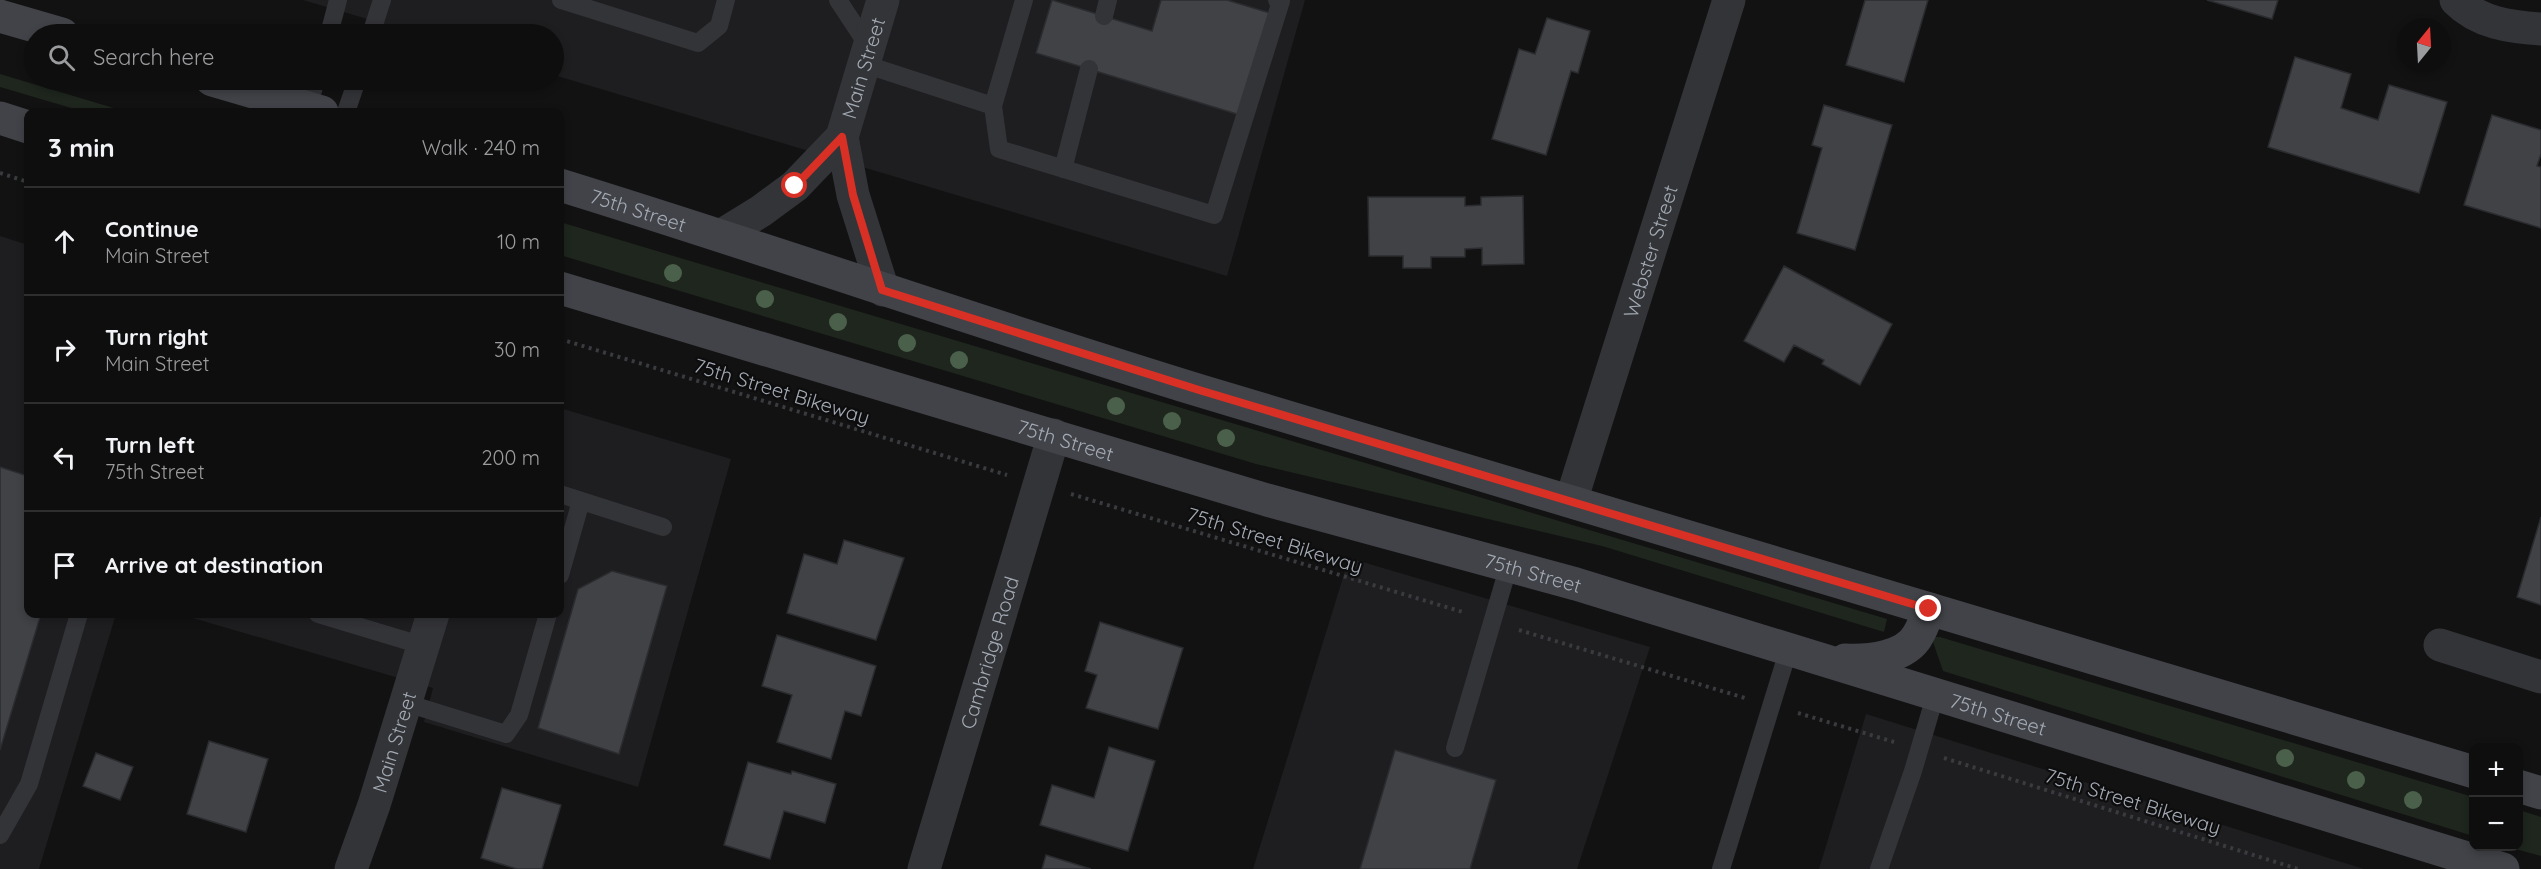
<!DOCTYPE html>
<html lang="en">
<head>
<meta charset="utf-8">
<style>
  body { margin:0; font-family:Quicksand,sans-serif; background:#171717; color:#f1f3f6 }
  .controls { position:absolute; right:18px; bottom:18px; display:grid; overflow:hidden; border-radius:12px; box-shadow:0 3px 9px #0003 }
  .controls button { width:54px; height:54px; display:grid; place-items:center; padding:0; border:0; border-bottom:2px solid #2e2e2e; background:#0e0e0e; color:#f1f3f6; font:30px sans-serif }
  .compass { position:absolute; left:2397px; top:18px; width:54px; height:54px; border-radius:50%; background:#0e0e0e; box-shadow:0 3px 9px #0003; rotate:18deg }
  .stop { position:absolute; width:18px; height:18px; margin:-14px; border:4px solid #d93025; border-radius:50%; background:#fff }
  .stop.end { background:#d93025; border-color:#fff; box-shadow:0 2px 6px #0008 }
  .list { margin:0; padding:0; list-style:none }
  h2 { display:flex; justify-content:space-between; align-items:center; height:78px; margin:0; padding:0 24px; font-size:26px }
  h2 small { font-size:20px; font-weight:400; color:#9b9c9e }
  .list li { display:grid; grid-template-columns:39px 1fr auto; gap:18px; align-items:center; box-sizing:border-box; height:108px; padding:0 24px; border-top:2px solid #2e2e2e }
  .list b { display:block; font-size:22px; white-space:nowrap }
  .list p { margin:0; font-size:20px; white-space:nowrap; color:#9b9c9e }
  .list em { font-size:20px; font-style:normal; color:#9b9c9e }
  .icon { flex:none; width:33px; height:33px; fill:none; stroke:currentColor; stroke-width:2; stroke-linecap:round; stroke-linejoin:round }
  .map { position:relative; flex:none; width:2541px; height:869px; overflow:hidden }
  .search { position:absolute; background:#0e0e0e; box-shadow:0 3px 9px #0003; left:24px; top:24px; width:540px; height:66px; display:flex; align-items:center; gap:15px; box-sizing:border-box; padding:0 21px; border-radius:33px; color:#9b9c9e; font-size:22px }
  .panel { position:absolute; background:#0e0e0e; box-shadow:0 3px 9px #0003; left:24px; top:108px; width:540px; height:510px; border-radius:12px }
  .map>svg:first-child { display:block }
</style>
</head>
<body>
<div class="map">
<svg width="2541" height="869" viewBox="0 0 2541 869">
  <rect width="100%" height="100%" fill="#121213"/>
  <path fill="#1e1e20" d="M303,0H1305L1227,276L554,75V34H418Z
    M0,236L28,245V614H116L39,869H0Z
    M560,408L731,459L638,787L424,722L433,688L179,614H560Z
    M1349,558L1650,647L1577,869H1253Z
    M1866,714L2364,869H1819Z"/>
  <path fill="#1e261e" d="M0,74L127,112H85L0,87Z
    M560,222L1887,619L1884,632L1602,546L1256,464L560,255Z
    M1935,637H1940L2473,797V836L1943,671L1933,642Z
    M2519,810L2541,817V856L2508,847L2518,846Z"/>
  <path fill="#404246" stroke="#2b2c2f" stroke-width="1.5" d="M1052,0L1152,31L1161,0H1227L1270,13L1240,115L1036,53Z
    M1865,0H1928L1904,82L1846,65Z
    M2207,0H2278L2272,19Z
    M1547,18L1590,31L1578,73L1571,71L1546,155L1492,139L1519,49L1535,54Z
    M2295,57L2351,74L2341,108L2378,120L2389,85L2447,102L2419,193L2268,147Z
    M1824,105L1892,125L1855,250L1797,233L1822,148L1812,145Z
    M2492,115L2541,130V154L2537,166L2541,167V228L2464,205Z
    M1523,196L1524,264L1482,265V248L1465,249V257H1431V268H1403V256H1369L1368,197H1465V206L1481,205V197Z
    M1784,266L1892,324L1860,385L1822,364L1824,360L1794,345L1784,362L1744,341Z
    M0,467L28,476V614H41L0,750Z
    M2541,517V605L2517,597Z
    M844,540L904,558L876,640L787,613L804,554L837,564Z
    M612,571L667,586L619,754L538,728L578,589Z
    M1100,622L1183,648L1158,729L1086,708L1097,675L1085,671Z
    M777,635L876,666L861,716L845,711L831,759L777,742L792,695L762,686Z
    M209,741L268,759L246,832L187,814Z
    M1109,747L1155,761L1128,851L1040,825L1052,785L1094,798Z
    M1395,750L1496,780L1470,869H1360Z
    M96,753L133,767L120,800L83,786Z
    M748,762L791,774L792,771L836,784L825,823L784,811L770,859L724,845Z
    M502,788L561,805L542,869H517L481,858Z
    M1046,855L1091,869H1042Z"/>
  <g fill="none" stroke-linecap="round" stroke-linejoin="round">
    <path stroke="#393b3f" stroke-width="4" stroke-dasharray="3 4.5" stroke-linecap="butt" d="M0,173L28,182
      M560,339L1007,475
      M1071,494L1466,613
      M1519,630L1745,698
      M1798,713L1894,742
      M1944,758L2298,869"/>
    <path stroke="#333438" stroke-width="18" d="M561,0L698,43L719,26L726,0
      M838,0L869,47
      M1104,16L1108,0
      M329,34L338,0
      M371,34L382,0
      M864,64L993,106L999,149L1214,215L1281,1L1277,0
      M993,106L1024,0
      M308,108L316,80
      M346,112L357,80
      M1063,169L1089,69
      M560,494L663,527
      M560,575L581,501
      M318,614L424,646
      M406,703L506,734L519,715L548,614
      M1455,748L1509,565
      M0,835L29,784L79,614
      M1721,869L1789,648
      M1879,869L1913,771L1936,693"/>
    <g stroke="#333438" stroke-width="33">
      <path d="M2456,0C2479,23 2510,27 2541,29"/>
      <path d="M842,137L853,195L883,290"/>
      <path id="s1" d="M722,235L761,211L795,186L842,137L883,0"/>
      <path id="s2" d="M1571,501L1729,0"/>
      <path d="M2440,645L2541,677"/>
      <path id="s3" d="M351,869L374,805L433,614"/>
      <path id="s4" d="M924,869L1054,435"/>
    </g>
    <g stroke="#414348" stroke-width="33">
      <path d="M0,16L62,34"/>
      <path d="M212,80L322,112"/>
      <path d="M0,118L28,127"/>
      <path id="s5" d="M560,185C774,251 986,325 1201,391C1625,520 2050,645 2474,772"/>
      <path id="s6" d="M560,288L1267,500L1576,584L2503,869"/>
      <path d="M1845,660C1868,661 1906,658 1918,635C1923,627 1926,617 1929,609"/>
      <path d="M2518,786L2541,793"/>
    </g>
  </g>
  <g fill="#4b604b">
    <circle cx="673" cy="273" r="9"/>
    <circle cx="765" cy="299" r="9"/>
    <circle cx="838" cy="322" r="9"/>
    <circle cx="907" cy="343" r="9"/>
    <circle cx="959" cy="360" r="9"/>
    <circle cx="1116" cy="406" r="9"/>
    <circle cx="1172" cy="421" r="9"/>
    <circle cx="1226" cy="438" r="9"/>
    <circle cx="2285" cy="758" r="9"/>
    <circle cx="2356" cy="780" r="9"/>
    <circle cx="2413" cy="800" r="9"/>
  </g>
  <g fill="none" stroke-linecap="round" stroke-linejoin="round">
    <path stroke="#d93025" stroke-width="8" d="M795,186L842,137L853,195L882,290L1199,390L1929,609"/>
  </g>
  <g text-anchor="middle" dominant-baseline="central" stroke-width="4.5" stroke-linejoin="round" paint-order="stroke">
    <g font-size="20" fill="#a3aab4" stroke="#0d0d0e">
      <text stroke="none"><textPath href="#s1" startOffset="228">Main Street</textPath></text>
      <text stroke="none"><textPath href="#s5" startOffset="82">75th Street</textPath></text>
      <text stroke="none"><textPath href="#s2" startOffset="262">Webster Street</textPath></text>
      <text transform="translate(782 391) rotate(17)">75th Street Bikeway</text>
      <text stroke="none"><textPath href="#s6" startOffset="528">75th Street</textPath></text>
      <text transform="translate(1275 540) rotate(17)">75th Street Bikeway</text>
      <text stroke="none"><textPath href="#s6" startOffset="1014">75th Street</textPath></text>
      <text stroke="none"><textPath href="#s4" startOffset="226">Cambridge Road</textPath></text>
      <text stroke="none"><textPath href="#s6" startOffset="1500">75th Street</textPath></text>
      <text stroke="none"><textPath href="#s3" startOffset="134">Main Street</textPath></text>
      <text transform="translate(2133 801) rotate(17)">75th Street Bikeway</text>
    </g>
  </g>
</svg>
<div class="controls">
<button>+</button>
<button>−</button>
</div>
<svg class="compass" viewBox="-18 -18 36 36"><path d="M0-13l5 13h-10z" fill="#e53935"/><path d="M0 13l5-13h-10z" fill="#9b9c9e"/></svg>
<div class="stop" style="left:795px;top:186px"></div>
<div class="stop end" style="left:1929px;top:609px"></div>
<div class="search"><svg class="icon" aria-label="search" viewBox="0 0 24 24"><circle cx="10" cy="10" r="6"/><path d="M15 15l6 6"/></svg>Search here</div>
<section class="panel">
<h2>3 min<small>Walk · 240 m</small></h2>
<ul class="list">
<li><svg class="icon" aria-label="ahead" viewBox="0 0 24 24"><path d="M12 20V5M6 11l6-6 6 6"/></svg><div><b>Continue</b><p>Main Street</p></div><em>10 m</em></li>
<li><svg class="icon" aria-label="right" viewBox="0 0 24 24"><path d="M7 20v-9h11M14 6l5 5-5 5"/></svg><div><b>Turn right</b><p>Main Street</p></div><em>30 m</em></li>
<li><svg class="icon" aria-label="left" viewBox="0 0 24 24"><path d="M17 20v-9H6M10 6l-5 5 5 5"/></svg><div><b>Turn left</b><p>75th Street</p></div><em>200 m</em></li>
<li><svg class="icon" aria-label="arrive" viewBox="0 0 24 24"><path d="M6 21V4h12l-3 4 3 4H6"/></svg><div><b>Arrive at destination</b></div></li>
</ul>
</section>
</div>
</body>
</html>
